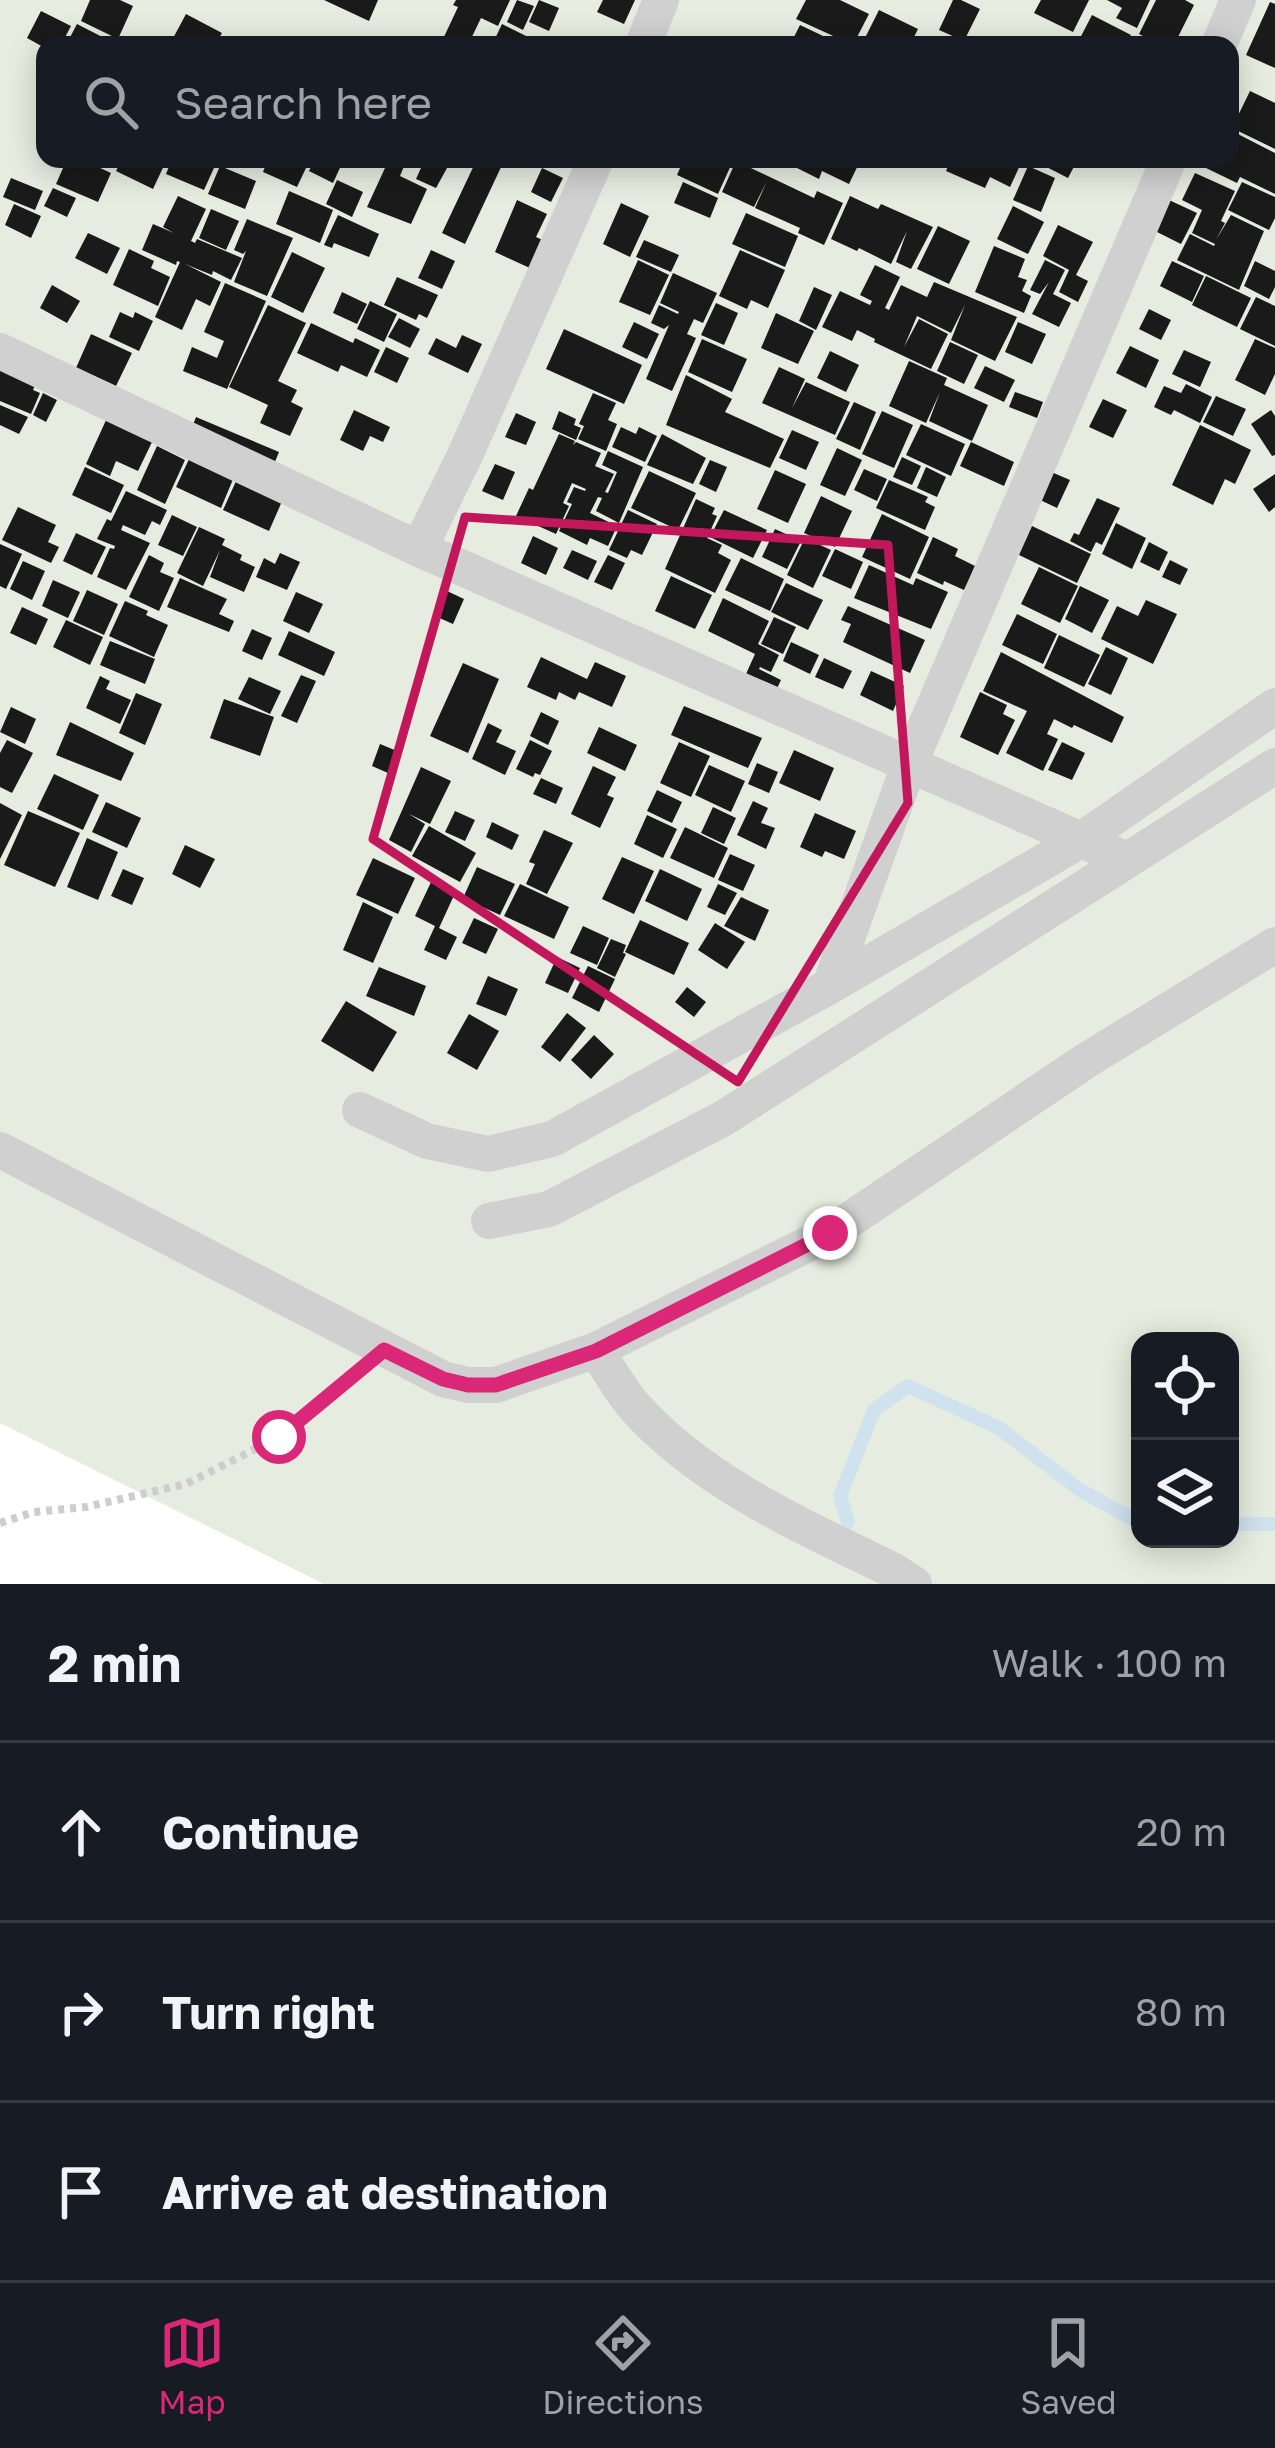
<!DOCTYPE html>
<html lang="en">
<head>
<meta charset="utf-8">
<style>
  body { margin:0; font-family:"Golos Text",sans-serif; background:#242831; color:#f1f3f6 }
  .controls { position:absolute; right:36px; bottom:36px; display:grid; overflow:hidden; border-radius:24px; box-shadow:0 6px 30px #0003 }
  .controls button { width:108px; height:108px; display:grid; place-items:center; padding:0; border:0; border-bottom:3px solid #363941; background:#171b24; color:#f1f3f6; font:60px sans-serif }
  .stop { position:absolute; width:36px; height:36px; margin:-27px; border:9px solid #db2777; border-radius:50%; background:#fff }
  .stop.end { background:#db2777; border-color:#fff; box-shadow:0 3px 12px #0008 }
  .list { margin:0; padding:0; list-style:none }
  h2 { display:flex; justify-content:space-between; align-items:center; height:156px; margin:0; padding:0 48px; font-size:51px }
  h2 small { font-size:39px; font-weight:400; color:#9ea1a6 }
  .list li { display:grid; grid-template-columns:78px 1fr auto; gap:36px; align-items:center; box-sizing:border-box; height:180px; padding:0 48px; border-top:3px solid #363941 }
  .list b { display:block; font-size:45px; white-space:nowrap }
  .list em { font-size:39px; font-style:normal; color:#9ea1a6 }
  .icon { flex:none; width:66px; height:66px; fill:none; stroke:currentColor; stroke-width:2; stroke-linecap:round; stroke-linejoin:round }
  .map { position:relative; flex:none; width:1275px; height:1584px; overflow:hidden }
  .search { position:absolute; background:#171b24; box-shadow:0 6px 30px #0003; left:36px; right:36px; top:36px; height:132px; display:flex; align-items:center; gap:30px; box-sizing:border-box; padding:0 42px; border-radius:24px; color:#9ea1a6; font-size:45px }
  .sheet { height:696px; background:#171b24 }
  nav { display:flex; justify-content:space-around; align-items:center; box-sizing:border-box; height:168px; border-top:3px solid #363941; background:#171b24; font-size:33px; color:#9ea1a6 }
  nav a { display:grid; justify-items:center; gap:6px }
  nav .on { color:#db2777 }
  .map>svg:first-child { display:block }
</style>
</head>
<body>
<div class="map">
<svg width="1275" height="1584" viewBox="0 0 1275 1584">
  <rect width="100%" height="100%" fill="#fff"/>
  <path fill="#e6ecdf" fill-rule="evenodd" d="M0,0H1275V1584H324L0,1423ZM45,45H1230V159H45ZM1140,1341H1230V1539H1140Z"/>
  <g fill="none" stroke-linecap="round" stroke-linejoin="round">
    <path stroke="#cfe2ee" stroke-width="14" d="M848,1522L840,1496L874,1410L908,1386L999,1428L1080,1490L1140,1523
      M1230,1524H1275"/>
  </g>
  <path fill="#1a1a1a" d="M90,0H120L133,6L118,39L81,21Z
    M324,0H378L369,21Z
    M456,0H510L498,26L481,18L468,45H456L443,39L458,7L453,5Z
    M517,0L534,6L523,30L507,22Z
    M539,0L559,8L549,31L529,22Z
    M603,0H635L624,24L597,12Z
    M806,0H840L869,14L853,45L796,19Z
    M953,0H961L980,9L964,41L939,30Z
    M1041,0H1089L1073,32L1034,13Z
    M1107,0H1150L1137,28L1116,18L1122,8Z
    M1156,0H1185L1194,5L1174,45H1161L1139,34Z
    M1270,2L1275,4V68L1246,55Z
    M879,10L918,29L910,45H869L863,42Z
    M41,11L71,26L61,45H45V48L27,38Z
    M186,14L222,33L215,45H178L171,42Z
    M1092,15L1131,35L1126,45H1084L1078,42Z
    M77,24L112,42L110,45H66Z
    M502,24L528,37L524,45H492Z
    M800,25L842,45H790Z
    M1250,91L1275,103V149L1232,128Z
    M1230,130L1275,153V194L1240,177L1237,183L1206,168L1210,159H1230Z
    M67,159H96L100,161L98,167L111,173L98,202L56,184Z
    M122,159H167L153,189L116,171Z
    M172,159H218L204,190L166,174Z
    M268,159H284L306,168L297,187L263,172Z
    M315,159H344L333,183L309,171Z
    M367,159H407L400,176L427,189L411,224L367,207L385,168Z
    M425,159H452L436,188L416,179Z
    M477,159H489L502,165L465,244L442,233Z
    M684,159H724L732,163L718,194L677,175Z
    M779,159H861L849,184L822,171L819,179Z
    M951,159H1017L1022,161L1010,187L990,177L985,188L946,171Z
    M1031,159H1078L1068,178Z
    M736,161L814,198L817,191L843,203L824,245L798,233L800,228L755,208L767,181L754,207L722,192Z
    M220,166L256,181L245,209L208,194Z
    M1028,166L1055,178L1041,212L1013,200Z
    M542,168L563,178L551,202L531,192Z
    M1195,173L1235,191L1221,221L1225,223L1216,240L1231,215L1264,231L1239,290L1177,260L1190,234L1214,246L1215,244L1192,233L1202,210L1182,200Z
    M11,178L43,191L35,210L3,197Z
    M337,180L363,192L352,217L326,204Z
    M683,182L718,198L710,218L674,203Z
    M1242,182L1275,197V218L1269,230L1228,210Z
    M53,188L76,198L67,217L44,206Z
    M289,191L333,210L320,243L276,224Z
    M178,196L206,209L191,241L195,243L197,239L242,258L231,280L213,271L212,275L185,264L221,282L210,306L196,299L182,330L155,317L180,262L177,261L176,265L142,250L153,224L174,233L163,227Z
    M850,196L878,209L881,204L933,227L911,269L896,262L907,231L891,264L859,248L857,251L831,239Z
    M517,200L547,214L536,237L545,241L532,269L495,252Z
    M1169,200L1197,213L1181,244L1153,230Z
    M621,203L649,216L630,257L603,244Z
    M14,204L41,216L31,238L5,225Z
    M1013,206L1044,222L1028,254L997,239Z
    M211,209L239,221L226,250L199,238Z
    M746,213L798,236L785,267L732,244Z
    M338,215L379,234L369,257L334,243L332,248L324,245Z
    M247,219L293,238L267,296L234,282L246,251L243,254L234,250Z
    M1058,225L1093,242L1076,275L1088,281L1078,302L1059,292L1069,270L1043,256Z
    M938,226L970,241L949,284L917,269Z
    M88,233L120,248L107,274L75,258Z
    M644,240L679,255L671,272L636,257Z
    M994,246L1025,259L1018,277L1027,280L1022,291L1031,296L1024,313L975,292Z
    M129,249L154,261L151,268L170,277L158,306L113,285Z
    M431,250L455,261L442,289L418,278Z
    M740,250L785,270L768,308L751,300L747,309L719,296Z
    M292,252L325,268L303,313L271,297Z
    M638,260L669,275L650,315L619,302Z
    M1045,260L1065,270L1053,294L1071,303L1059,327L1032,314L1049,282L1040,294L1030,290Z
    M1172,261L1204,276L1192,302L1160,286Z
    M1255,261L1275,271V287L1269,299L1244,286Z
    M875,265L900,277L885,308L889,310L901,285L927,297L934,282L1017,317L995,361L951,340L965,305L951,333L917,316L904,347L919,319L948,334L931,369L874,342L875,339L857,330L852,341L822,327L840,291L870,305L872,301L860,295Z
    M673,273L717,293L703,323L694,319L687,334L696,338L672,391L646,379L669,325L664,329L651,323L659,305L678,314L679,312L660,303Z
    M1206,276L1251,298L1237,327L1192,305Z
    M397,277L438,295L427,318L419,314L416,320L384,305Z
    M225,283L266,301L227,389L183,371L192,347L217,358L224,341L204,332Z
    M52,285L80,301L67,323L40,308Z
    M814,287L832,295L816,330L799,321Z
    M342,292L367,304L357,324L333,313Z
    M1256,297L1275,306V346L1240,329Z
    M370,301L397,314L384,342L357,329Z
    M716,303L738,313L724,345L701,335Z
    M268,305L306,323L278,381L297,390L291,402L303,408L290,436L260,423L268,405L229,387Z
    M1149,309L1171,320L1161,340L1139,329Z
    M120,312L133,318L135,312L153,321L139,351L109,337Z
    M776,313L814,331L798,364L761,348Z
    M399,318L420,329L410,348L388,337Z
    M634,322L659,334L647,359L622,347Z
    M1018,322L1046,334L1032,364L1005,352Z
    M311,323L353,343L355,338L380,350L367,377L341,365L338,372L297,353Z
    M564,329L642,365L624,404L546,369Z
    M91,334L132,353L116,386L76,368Z
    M462,335L482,344L468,373L428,354L436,338L456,348Z
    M702,339L747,359L732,392L688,372Z
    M1255,339L1275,348V374L1265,395L1235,380Z
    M950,342L978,355L964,384L937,371Z
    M1130,346L1159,360L1146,388L1116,373Z
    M386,347L409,358L397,383L374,372Z
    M1184,350L1211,362L1200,387L1172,374Z
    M830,351L859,365L846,392L817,378Z
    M909,361L947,378L944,385L988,405L972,441L929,421L940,392L926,423L889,406Z
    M0,365L36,383L33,390L40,393L31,414L0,401Z
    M985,366L1015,380L1004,402L974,388Z
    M779,367L805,379L792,408L806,382L850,402L835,435L762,403Z
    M686,375L732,399L725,412L784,439L770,468L666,425Z
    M1186,384L1212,397L1200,423L1174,410L1171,415L1154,407L1164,386L1181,393Z
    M1015,392L1043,402L1037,418L1009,407Z
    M43,393L57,400L46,422L33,415Z
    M593,393L616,403L608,420L617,424L606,451L578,439L584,426L579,424Z
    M1216,396L1246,409L1233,436L1203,422Z
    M1103,399L1127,410L1113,438L1089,427Z
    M854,402L876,412L860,450L836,439Z
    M0,405L28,417L19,434L0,425Z
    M354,410L390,427L383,442L370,436L363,451L340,440Z
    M1271,410L1275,416V455L1272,456L1251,424Z
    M559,411L576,419L574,425L581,428L576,440L552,429Z
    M882,411L913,425L894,468L862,454Z
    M516,413L536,422L526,445L505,437Z
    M196,417L279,452L270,474L187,440Z
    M107,418L153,440L138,471L116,461L110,476L86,464Z
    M921,424L965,444L951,476L906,455Z
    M1200,425L1251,450L1235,484L1225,479L1213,505L1172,485Z
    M621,427L636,434L639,427L657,436L645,462L612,447Z
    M792,430L819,442L806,470L779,458Z
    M559,434L575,441L573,445L576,442L601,453L595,466L614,474L605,492L608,493L617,472L602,465L608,451L643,467L619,523L596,511L602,498L598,497L590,513L617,526L608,546L590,538L587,545L559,531L572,504L567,502L574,487L585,491L586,489L572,483L563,503L569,506L556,534L516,516L529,488L533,490Z
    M662,434L706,458L693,484L647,465Z
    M971,442L1014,462L1004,486L960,466Z
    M157,446L185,460L165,504L137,490Z
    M837,448L862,460L845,496L820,485Z
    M190,457L234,477L221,508L176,487Z
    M902,457L921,466L912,485L893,477Z
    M710,460L727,467L716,492L699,484Z
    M495,464L515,472L503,500L482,491Z
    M85,467L124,485L111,513L72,495Z
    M926,467L946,477L937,497L917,488Z
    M864,469L887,479L877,501L854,490Z
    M775,470L806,484L788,523L757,509Z
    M649,471L696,493L678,530L631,508Z
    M1049,471L1070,480L1057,508L1036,498Z
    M1275,474V507L1269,512L1253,489Z
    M237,479L283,499L269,531L223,510Z
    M889,480L928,497L925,502L935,507L925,530L876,508Z
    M126,491L167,510L160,525L152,521L145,535L123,525L121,530L150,543L126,590L97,577L110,548L114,549L115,546L97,539L107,519L111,521Z
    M821,496L852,511L835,547L804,533Z
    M1097,498L1120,508L1102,545L1096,542L1091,552L1070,541L1074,533L1079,535Z
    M696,499L715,508L712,514L717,516L707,538L722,545L718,553L731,560L715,593L665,569Z
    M18,507L56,525L48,542L59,547L51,563L2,540Z
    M628,510L657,524L642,555L631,550L627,558L609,550Z
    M724,510L767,530L753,558L710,537Z
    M882,514L929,537L910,579L862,557Z
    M172,515L197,527L183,556L158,545Z
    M1116,523L1146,538L1132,569L1102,554Z
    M1032,526L1091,554L1077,583L1019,555Z
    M199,527L225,539L222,545L242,555L240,560L255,567L244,592L210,577L220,550L203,586L177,573Z
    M775,529L801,541L787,569L762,557Z
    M76,533L106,547L92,575L63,561Z
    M533,536L558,548L546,575L521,563Z
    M933,537L958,549L955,556L975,566L964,590L944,581L943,585L917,573Z
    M805,538L831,550L813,588L787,575Z
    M1149,542L1168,552L1159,571L1140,562Z
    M0,544L22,554L6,589L0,586Z
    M835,549L863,562L851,589L822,576Z
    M572,550L597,561L588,580L563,568Z
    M280,553L300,562L287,590L256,577L264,558L275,564Z
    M149,555L164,563L160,572L174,578L159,611L129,597Z
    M608,555L625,563L612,590L594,582Z
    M741,558L784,579L770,611L725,590Z
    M1170,560L1188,569L1180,585L1162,577Z
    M23,561L45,571L32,600L10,589Z
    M869,565L913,585L916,578L948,592L931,629L854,598Z
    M1039,567L1078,586L1060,623L1021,604Z
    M671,576L712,595L695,629L655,611Z
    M180,578L227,599L219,614L234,621L229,632L167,607Z
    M53,580L80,592L68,618L42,606Z
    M786,583L823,600L808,630L771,612Z
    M1080,586L1109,600L1092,633L1065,619Z
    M87,590L118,604L104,635L73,621Z
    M447,591L464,599L453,624L435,616Z
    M296,592L323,604L309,633L283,621Z
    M723,598L769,621L758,644L779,655L771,672L760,667L759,669L781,680L770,703L746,674L755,654L708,631Z
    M1146,600L1177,614L1153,664L1101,639L1117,606L1138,616Z
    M125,601L148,611L146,615L168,625L154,657L109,636Z
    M848,606L925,640L910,673L843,642L851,624L841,620Z
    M22,607L48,619L36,645L10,633Z
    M1017,614L1057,634L1043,664L1002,645Z
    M774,617L796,627L783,654L761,644Z
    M66,620L103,637L90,665L53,647Z
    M252,629L272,638L262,660L242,651Z
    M289,631L335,652L324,676L278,655Z
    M1059,635L1100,655L1084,687L1044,668Z
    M110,641L155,659L145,684L100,665Z
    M791,642L819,655L810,674L783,661Z
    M1106,647L1128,658L1111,695L1088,684Z
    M1001,652L1124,717L1112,743L1074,725L1072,728L1054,719L1047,734L1058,739L1043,771L1006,753L1027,711L983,691Z
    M541,657L587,679L595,662L626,676L612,707L579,692L575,700L559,692L556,700L527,687Z
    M824,658L852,671L843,689L815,677Z
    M463,663L499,679L468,753L430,736Z
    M871,671L904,686L893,711L860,695Z
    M301,675L316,681L297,723L281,716Z
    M100,676L110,681L106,689L131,700L120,724L86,708Z
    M249,677L281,691L270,714L238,699Z
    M980,692L1007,705L1003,714L1015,720L998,755L960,737Z
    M136,693L162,704L145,745L119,733Z
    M224,699L274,717L260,756L210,738Z
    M684,706L762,738L748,768L671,735Z
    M11,707L36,719L25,744L0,732Z
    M541,712L559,721L548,745L530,736Z
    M70,722L134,753L121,781L56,755Z
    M488,723L502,730L496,742L516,751L505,775L472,759Z
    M599,727L637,745L625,771L587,753Z
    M7,740L33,753L12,793L0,787V753Z
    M530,740L552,751L540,775L535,773L533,777L516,769Z
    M679,742L710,756L691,797L660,783Z
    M1062,742L1085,753L1072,780L1048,770Z
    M380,744L397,751L388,773L372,766Z
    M794,750L834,768L820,801L779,783Z
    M757,763L778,772L769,793L748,784Z
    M709,765L745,781L731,812L695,795Z
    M593,766L616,777L607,795L614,798L600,828L571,814Z
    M421,767L451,781L430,824L409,814L425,824L411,852L389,840Z
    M54,774L99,795L83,830L37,809Z
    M541,778L563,788L556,804L533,794Z
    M657,790L682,802L672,823L647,811Z
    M753,801L768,808L761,823L775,828L766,849L737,835Z
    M106,802L141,818L127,848L92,832Z
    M0,803L22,815L0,859Z
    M713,807L736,818L724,844L701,833Z
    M28,811L80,833L55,887L4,865Z
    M455,811L475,820L465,841L445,832Z
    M815,813L856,831L844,859L825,851L822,857L800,847Z
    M647,815L677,829L663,858L634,844Z
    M492,822L519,835L512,850L486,837Z
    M429,826L476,853L460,882L412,856Z
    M685,827L728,848L714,878L670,858Z
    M544,830L573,843L547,894L526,884L535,864L529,862Z
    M87,838L118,852L98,900L67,887Z
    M185,845L215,859L200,888L172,874Z
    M730,854L755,865L743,891L718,880Z
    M622,857L654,871L634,914L602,899Z
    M373,858L415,878L398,914L356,895Z
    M477,867L515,884L500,915L463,898Z
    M123,869L144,878L132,905L111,896Z
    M660,869L702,889L687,921L645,901Z
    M432,880L456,891L439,928L457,937L446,960L424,950L435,926L415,916Z
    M520,884L569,907L554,939L504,916Z
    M718,884L737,893L725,915L707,907Z
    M741,897L769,910L755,941L724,926Z
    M363,902L393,917L373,963L343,950Z
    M474,918L498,929L486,954L462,943Z
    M640,920L689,943L674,975L625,952Z
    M715,923L745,942L727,969L698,950Z
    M583,926L609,938L597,965L570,953Z
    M611,939L626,945L623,953L626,954L615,977L597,968Z
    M557,957L580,968L568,993L545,983Z
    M588,966L615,979L599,1012L572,998Z
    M379,967L426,986L414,1016L366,996Z
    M488,976L518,989L506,1016L476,1004Z
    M687,987L706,1002L694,1017L675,1002Z
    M346,1001L397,1032L373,1072L321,1041Z
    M567,1013L586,1028L560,1062L541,1047Z
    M469,1014L499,1031L477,1070L447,1053Z
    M594,1035L614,1054L591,1079L571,1060Z"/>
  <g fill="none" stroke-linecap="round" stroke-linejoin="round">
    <path stroke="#cdcdcd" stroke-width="8" stroke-dasharray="6 6" stroke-linecap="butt" d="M0,1523L34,1512L86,1507L186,1484L279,1437L355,1373"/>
    <path stroke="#d0d0d0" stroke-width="36" d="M643,45L661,0
      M1219,45L1238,0
      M0,351L419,549L1127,860
      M419,549L466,453L596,159
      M830,986L909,765L1169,159
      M360,1110L427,1141L488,1154L552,1139L830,986L1081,840L1275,706
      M0,1150L443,1379L468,1385H496L596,1350L830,1233L1087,1060L1275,945
      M489,1221L549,1209L724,1118L1275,766
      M596,1350C608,1368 619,1388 633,1405C702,1483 803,1526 894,1571L914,1584"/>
  </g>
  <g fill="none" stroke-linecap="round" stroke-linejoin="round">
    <path stroke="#db2777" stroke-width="15" d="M279,1437L384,1350L443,1379L468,1385H496L596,1351L830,1233"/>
  </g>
  <path fill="none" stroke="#c2185b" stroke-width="9" stroke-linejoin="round" d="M465,517L888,545L908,803L738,1082L373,839Z"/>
</svg>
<div class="controls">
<button><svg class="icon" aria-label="locate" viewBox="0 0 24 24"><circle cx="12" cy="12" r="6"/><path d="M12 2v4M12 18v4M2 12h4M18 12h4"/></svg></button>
<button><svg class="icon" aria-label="layers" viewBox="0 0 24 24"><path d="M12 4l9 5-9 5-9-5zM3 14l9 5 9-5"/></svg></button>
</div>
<div class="stop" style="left:279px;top:1437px"></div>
<div class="stop end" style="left:830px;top:1233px"></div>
<div class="search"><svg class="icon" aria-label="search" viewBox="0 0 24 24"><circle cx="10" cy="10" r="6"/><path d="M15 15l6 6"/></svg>Search here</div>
</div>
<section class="sheet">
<h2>2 min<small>Walk · 100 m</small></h2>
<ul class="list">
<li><svg class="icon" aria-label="ahead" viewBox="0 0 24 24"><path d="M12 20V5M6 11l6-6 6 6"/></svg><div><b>Continue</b></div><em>20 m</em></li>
<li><svg class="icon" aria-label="right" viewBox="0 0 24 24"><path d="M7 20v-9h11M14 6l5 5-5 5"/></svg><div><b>Turn right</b></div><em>80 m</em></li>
<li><svg class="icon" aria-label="arrive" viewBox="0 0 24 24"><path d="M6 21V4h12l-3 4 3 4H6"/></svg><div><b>Arrive at destination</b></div></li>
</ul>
</section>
<nav>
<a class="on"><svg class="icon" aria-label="map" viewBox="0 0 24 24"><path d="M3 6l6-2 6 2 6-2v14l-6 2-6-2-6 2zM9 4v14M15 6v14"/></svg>Map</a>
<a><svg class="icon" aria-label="directions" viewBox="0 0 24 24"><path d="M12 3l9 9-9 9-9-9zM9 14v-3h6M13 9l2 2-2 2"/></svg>Directions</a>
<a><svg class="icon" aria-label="saved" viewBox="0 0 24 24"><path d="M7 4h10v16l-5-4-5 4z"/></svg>Saved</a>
</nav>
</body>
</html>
